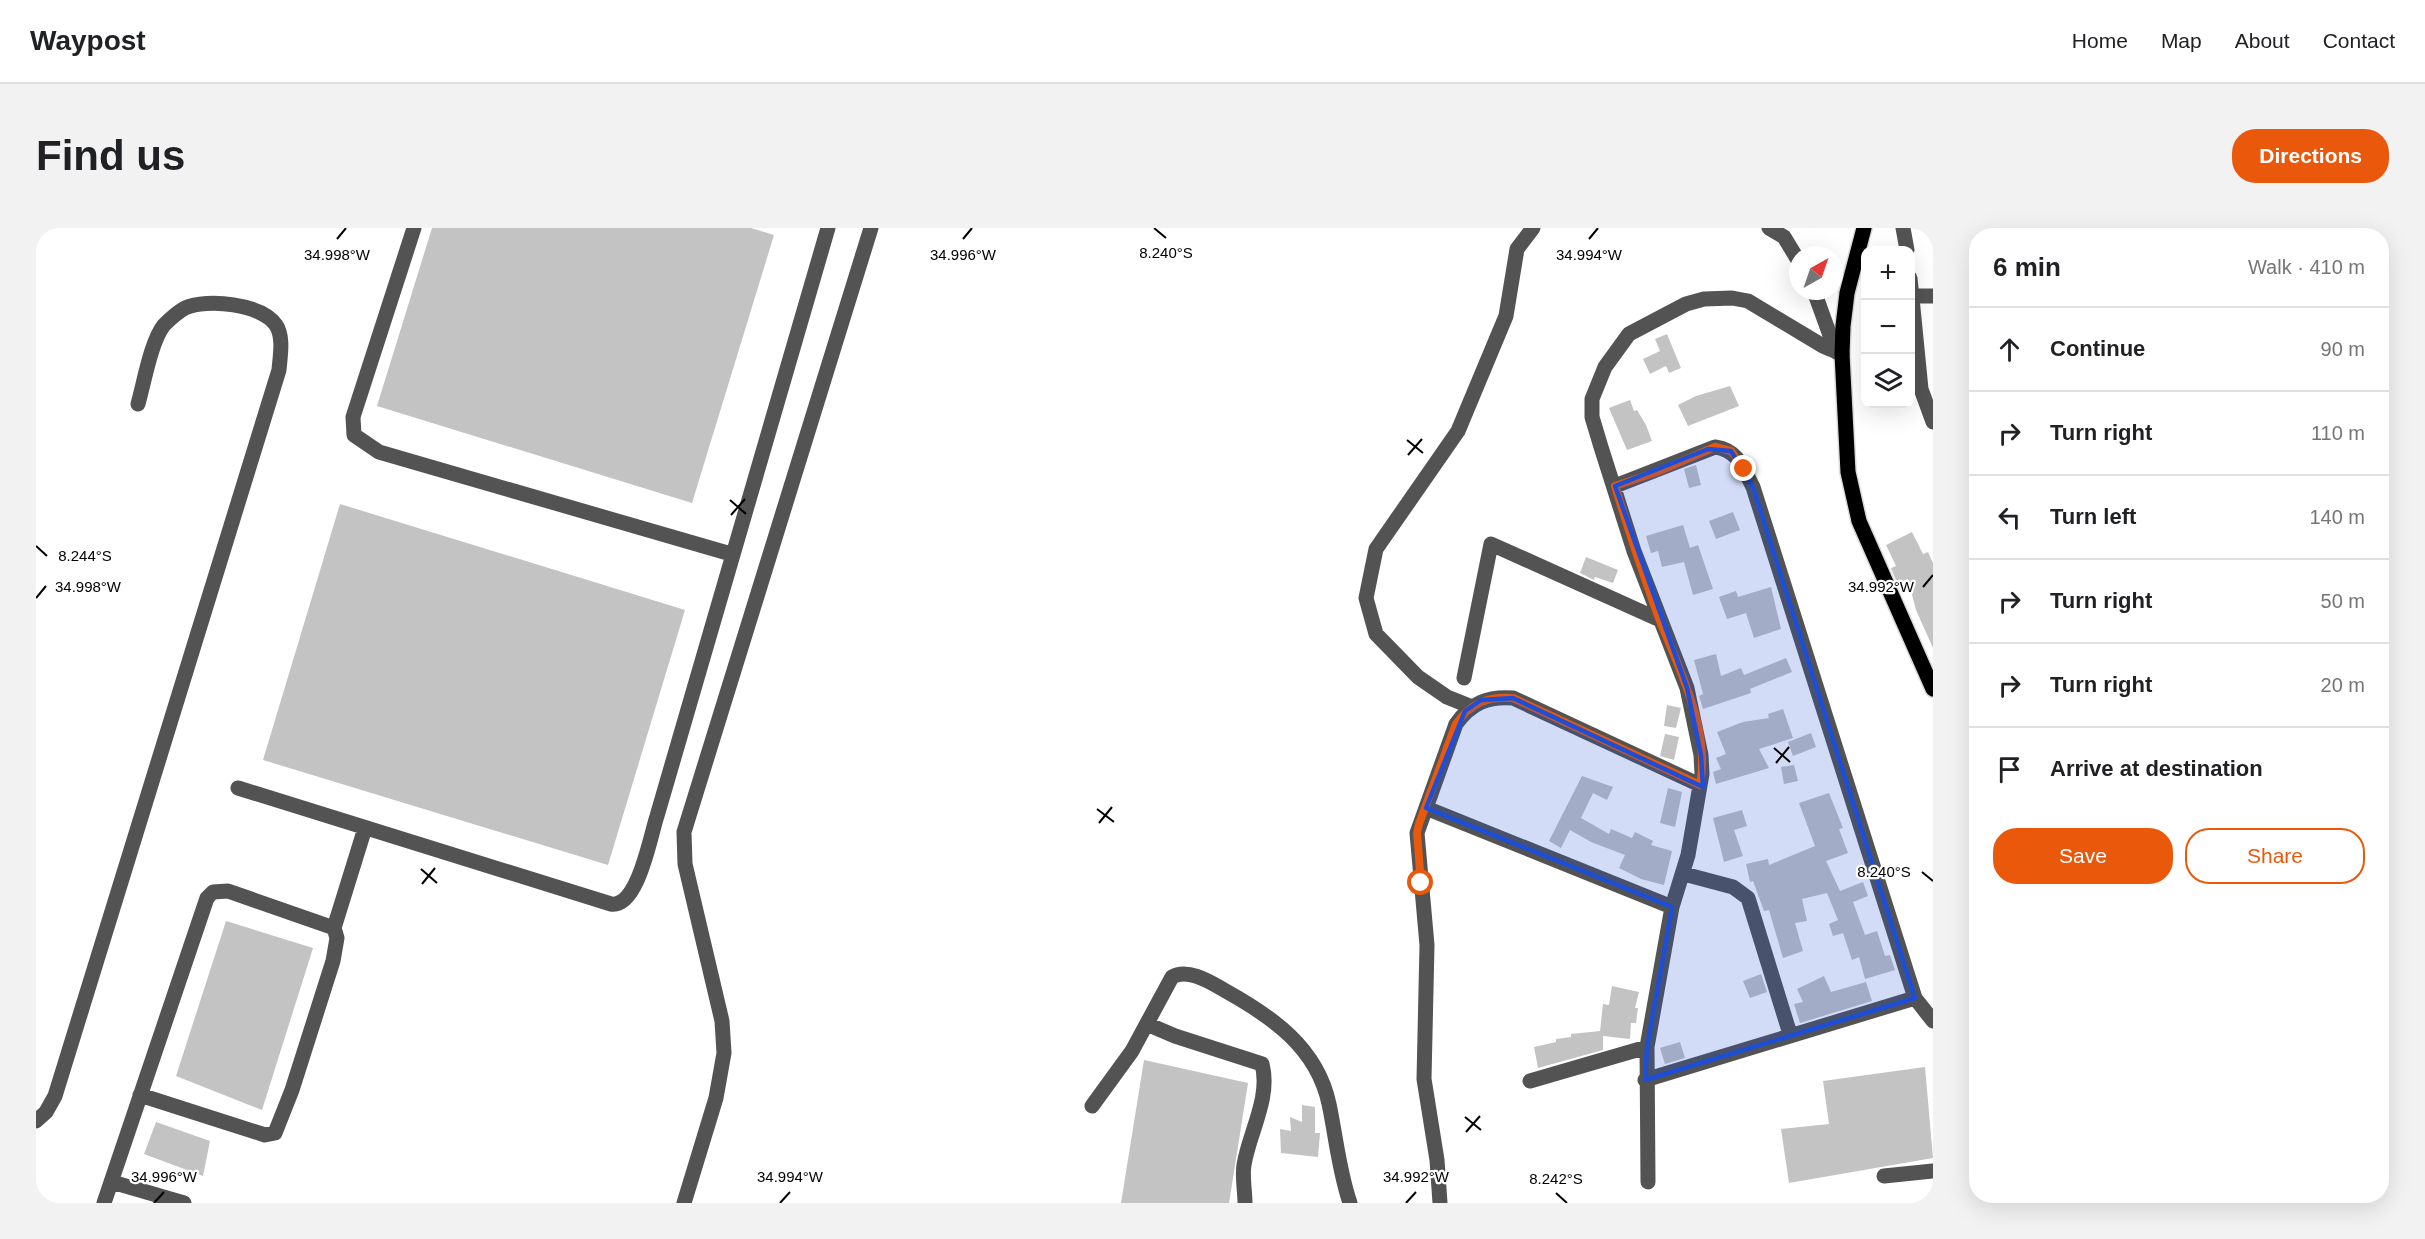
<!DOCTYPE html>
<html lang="en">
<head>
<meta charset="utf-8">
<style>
  body { margin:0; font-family:Arial,sans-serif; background:#f2f2f2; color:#202124 }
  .controls { position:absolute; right:18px; top:18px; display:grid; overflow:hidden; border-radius:12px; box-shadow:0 6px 24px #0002 }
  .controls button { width:54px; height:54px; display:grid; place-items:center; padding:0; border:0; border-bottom:2px solid #e0e0e0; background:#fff; color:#202124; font:30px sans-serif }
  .compass { position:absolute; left:1753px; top:18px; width:54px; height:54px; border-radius:50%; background:#fff; box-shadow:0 6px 24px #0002; rotate:40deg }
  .stop { position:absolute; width:18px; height:18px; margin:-14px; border:4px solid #ea580c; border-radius:50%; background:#fff }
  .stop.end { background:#ea580c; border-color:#fff; box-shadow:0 2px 6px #0008 }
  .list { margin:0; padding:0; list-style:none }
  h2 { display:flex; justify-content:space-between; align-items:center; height:78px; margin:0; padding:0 24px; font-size:26px }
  h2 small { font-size:20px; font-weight:400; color:#757577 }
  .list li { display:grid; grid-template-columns:39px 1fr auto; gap:18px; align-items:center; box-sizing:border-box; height:84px; padding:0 24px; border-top:2px solid #e0e0e0 }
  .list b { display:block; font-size:22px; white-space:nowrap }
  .list em { font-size:20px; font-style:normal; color:#757577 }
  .actions { display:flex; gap:12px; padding:18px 24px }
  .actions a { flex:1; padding:14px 0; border:2px solid #ea580c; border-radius:24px; text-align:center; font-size:21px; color:#ea580c }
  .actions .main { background:#ea580c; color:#fff }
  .icon { flex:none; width:33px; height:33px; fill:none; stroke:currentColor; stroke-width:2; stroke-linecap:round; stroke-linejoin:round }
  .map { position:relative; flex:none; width:1897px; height:975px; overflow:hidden; border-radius:24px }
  header { display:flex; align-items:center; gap:36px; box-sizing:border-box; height:84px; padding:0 30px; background:#fff; border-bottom:2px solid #e0e0e0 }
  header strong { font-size:28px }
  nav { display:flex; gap:33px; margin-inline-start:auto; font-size:21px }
  .intro { display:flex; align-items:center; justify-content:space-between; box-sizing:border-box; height:144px; padding:0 36px }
  h1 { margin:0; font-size:42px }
  .button { padding:15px 27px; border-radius:24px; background:#ea580c; color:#fff; font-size:21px; font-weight:700 }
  main { display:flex; gap:36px; padding:0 36px }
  aside { flex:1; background:#fff; border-radius:24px; box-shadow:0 6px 24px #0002 }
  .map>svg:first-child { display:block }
</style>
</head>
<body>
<header>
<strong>Waypost</strong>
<nav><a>Home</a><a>Map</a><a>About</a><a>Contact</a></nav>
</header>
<div class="intro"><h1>Find us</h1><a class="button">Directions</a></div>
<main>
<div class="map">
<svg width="1897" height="975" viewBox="0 0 1897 975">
  <rect width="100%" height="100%" fill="#fff"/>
  <path fill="#c3c3c3" d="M396,0H715L738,7L656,275L341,178Z
    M1631,106L1645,140L1633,145L1630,138L1614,146L1607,131L1624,123L1619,111Z
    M1694,158L1703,178L1652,198L1642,177L1660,168Z
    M1594,172L1598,183L1601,182L1610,197L1616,213L1591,222L1573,180Z
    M1660,237L1665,257L1653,260L1648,241Z
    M304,276L649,382L572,637L227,532Z
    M1697,284L1704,302L1680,311L1673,293Z
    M1647,297L1654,320L1662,317L1677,361L1657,367L1648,334L1626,339L1622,323L1615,325L1610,308Z
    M1876,304L1887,326L1892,324L1897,335V420L1880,382L1872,351L1861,355L1855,340L1860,338L1850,317Z
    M1550,329L1582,342L1577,355L1559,349L1558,352L1544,345Z
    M1735,359L1745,401L1718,410L1710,385L1691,391L1683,369L1700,363L1702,369Z
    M1680,426L1685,448L1705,440L1708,447L1750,430L1756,444L1714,461L1715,465L1667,481L1663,468L1667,466L1658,432Z
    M1631,477L1645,480L1640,500L1628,498Z
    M1747,481L1757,510L1723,521L1733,540L1680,556L1677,544L1685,541L1680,530L1690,526L1681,504L1707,494L1733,490L1732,486Z
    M1775,505L1780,519L1757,528L1752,514Z
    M1629,506L1643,509L1638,532L1624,528Z
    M1758,537L1762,553L1748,556L1745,539Z
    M1546,548L1577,559L1571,572L1557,565L1545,590L1573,606L1575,601L1596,610L1599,604L1617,613L1615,617L1636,623L1628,657L1605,651L1583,640L1589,627L1555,614L1534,602L1525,620L1513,613Z
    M1632,560L1646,564L1639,599L1624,595Z
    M1793,565L1807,600L1803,601L1812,625L1790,633L1804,663L1827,654L1832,668L1817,674L1829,707L1841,703L1849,728L1854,727L1859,742L1829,751L1823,729L1816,732L1807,705L1797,708L1793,696L1802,692L1791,665L1766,671L1771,693L1759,695L1767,723L1747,730L1733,682L1728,683L1717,653L1714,654L1710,636L1732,631L1733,637L1779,618L1763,575Z
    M1706,582L1711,598L1698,602L1707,628L1688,634L1677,590Z
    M190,693L277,720L226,882L140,848Z
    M1725,746L1731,764L1714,770L1707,753Z
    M1788,748L1795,764L1830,754L1836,773L1764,795L1758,776L1767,774L1761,761Z
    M1576,758L1603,764L1599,780H1602L1600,795H1595L1594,811L1567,808V822L1502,840L1498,819L1520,814V811L1535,809V806L1564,803L1567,776L1573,777Z
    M1644,814L1649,830L1629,836L1624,820Z
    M1108,832L1212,855L1193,975H1085Z
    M1889,839L1897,930L1753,955L1745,901L1793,896L1787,853Z
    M1266,877L1279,879V905H1284L1282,929L1245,925L1244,901L1255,903L1254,889L1266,894Z
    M120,894L174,913L167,948L108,926Z"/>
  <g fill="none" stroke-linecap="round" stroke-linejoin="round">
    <g stroke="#dbdbdb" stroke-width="18">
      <path id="major" d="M1828,0L1811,65L1807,98L1806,126L1812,244L1823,293L1897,461"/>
    </g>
    <path stroke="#535353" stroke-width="15" d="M378,0L317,189L318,207L343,224L695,326
      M1733,0L1748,9L1762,32
      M1867,0L1871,22
      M1874,50L1885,161L1897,194
      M1778,63L1800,124
      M1877,68H1897
      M1579,258L1679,219C1702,222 1707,240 1717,259L1879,770L1897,793
      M1428,450L1455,316L1624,392
      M1436,479L1411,469L1382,449L1340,406L1330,370L1340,321L1422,203L1470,88L1481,21L1497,0
      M202,560L575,676C602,680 614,609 621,588L792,0
      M1390,580L1636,679
      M1648,646L1697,659L1712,670L1754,806
      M298,700L329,600
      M1111,796L1139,808L1226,836C1235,870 1213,905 1208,937C1206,949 1209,963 1209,975
      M1609,852L1879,770
      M1494,853L1611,819
      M1056,878L1096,823L1136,749C1152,740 1174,754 1188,762C1235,788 1281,819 1293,876C1300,909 1303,943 1314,975
      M0,893L10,884L19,868L243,142C244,129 248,109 240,97C226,76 171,70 149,80C142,84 134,91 128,97C115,113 108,155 102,176
      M1848,948L1897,943
      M76,954L148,975
      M1612,954L1611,819L1636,679L1652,627L1666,546L1665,527L1651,460L1598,323L1565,219L1556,189V171L1569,139L1593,106L1650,76L1668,71L1696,70L1712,73L1787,118L1806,126
      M68,975L171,670L177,664L192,663L298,700L301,710L297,733L256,862L239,905L229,907L104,867
      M648,975L680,870L688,825L686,793L649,636L648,604L835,0
      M1404,975L1401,932L1388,851L1391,717L1381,605L1420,496C1435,475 1452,468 1477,470L1664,557"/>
    <use href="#major" stroke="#000" stroke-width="15"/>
  </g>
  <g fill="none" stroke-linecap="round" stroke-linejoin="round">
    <path stroke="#ea580c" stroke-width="8" d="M1385,655L1381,605L1383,596L1420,496C1435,475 1452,468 1477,470L1664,557C1675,499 1641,438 1621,385C1606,343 1592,301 1579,258L1621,244L1679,219L1695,223L1708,241"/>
  </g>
  <path fill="#1d4ed8" fill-opacity="0.2" stroke="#1d4ed8" stroke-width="4.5" stroke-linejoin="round" d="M1672,221L1695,223L1717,259L1879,770L1609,852L1611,819L1636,679L1390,580L1429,483L1445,472L1477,470L1667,559L1665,527L1651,460L1579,258Z"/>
  <path fill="none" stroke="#000" stroke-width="2" d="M1118,0L1130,10M301,11L310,0M927,11L936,0M1553,11L1562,0M1371,212L1387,225M1372,227L1386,211M694,272L710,286M695,287L709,271M0,318L11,328M1887,359L1897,347M0,370L10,358M1738,520L1754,534M1740,535L1753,519M1061,581L1078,594M1063,595L1076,579M385,641L401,655M1886,644L1897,653M386,656L399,640M1429,889L1445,902M1430,904L1444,888M1520,965L1531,975M118,975L128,964M744,975L754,964M1370,975L1380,964"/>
  <g font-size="15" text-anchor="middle" fill="#000" stroke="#fff" stroke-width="4.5" stroke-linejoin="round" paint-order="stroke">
    <text x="1130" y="30">8.240°S</text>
    <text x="301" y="32">34.998°W</text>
    <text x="927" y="32">34.996°W</text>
    <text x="1553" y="32">34.994°W</text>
    <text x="49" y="333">8.244°S</text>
    <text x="52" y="364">34.998°W</text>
    <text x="1845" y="364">34.992°W</text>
    <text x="1848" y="649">8.240°S</text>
    <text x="128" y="954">34.996°W</text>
    <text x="754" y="954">34.994°W</text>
    <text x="1380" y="954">34.992°W</text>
    <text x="1520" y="956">8.242°S</text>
  </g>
</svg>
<div class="controls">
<button>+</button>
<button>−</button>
<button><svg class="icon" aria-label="layers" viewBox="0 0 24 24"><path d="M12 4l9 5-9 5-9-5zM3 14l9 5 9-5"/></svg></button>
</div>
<svg class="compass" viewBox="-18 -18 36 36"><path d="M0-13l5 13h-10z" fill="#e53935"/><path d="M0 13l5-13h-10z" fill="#757577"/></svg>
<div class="stop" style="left:1385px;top:655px"></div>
<div class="stop end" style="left:1708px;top:241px"></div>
</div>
<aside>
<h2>6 min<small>Walk · 410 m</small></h2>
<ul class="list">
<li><svg class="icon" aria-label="ahead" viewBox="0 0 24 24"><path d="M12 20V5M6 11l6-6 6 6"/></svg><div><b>Continue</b></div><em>90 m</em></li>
<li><svg class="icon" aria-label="right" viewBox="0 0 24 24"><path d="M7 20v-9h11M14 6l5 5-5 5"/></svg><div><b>Turn right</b></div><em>110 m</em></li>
<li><svg class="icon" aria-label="left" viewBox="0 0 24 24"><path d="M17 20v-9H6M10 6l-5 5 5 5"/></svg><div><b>Turn left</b></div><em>140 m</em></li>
<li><svg class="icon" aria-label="right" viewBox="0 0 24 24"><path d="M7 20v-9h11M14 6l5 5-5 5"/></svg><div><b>Turn right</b></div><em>50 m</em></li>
<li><svg class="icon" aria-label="right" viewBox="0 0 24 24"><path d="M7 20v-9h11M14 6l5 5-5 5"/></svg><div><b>Turn right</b></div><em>20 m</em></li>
<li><svg class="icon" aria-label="arrive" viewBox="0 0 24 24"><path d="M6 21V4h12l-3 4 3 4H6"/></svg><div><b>Arrive at destination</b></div></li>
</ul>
<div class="actions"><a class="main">Save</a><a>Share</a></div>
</aside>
</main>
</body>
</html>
